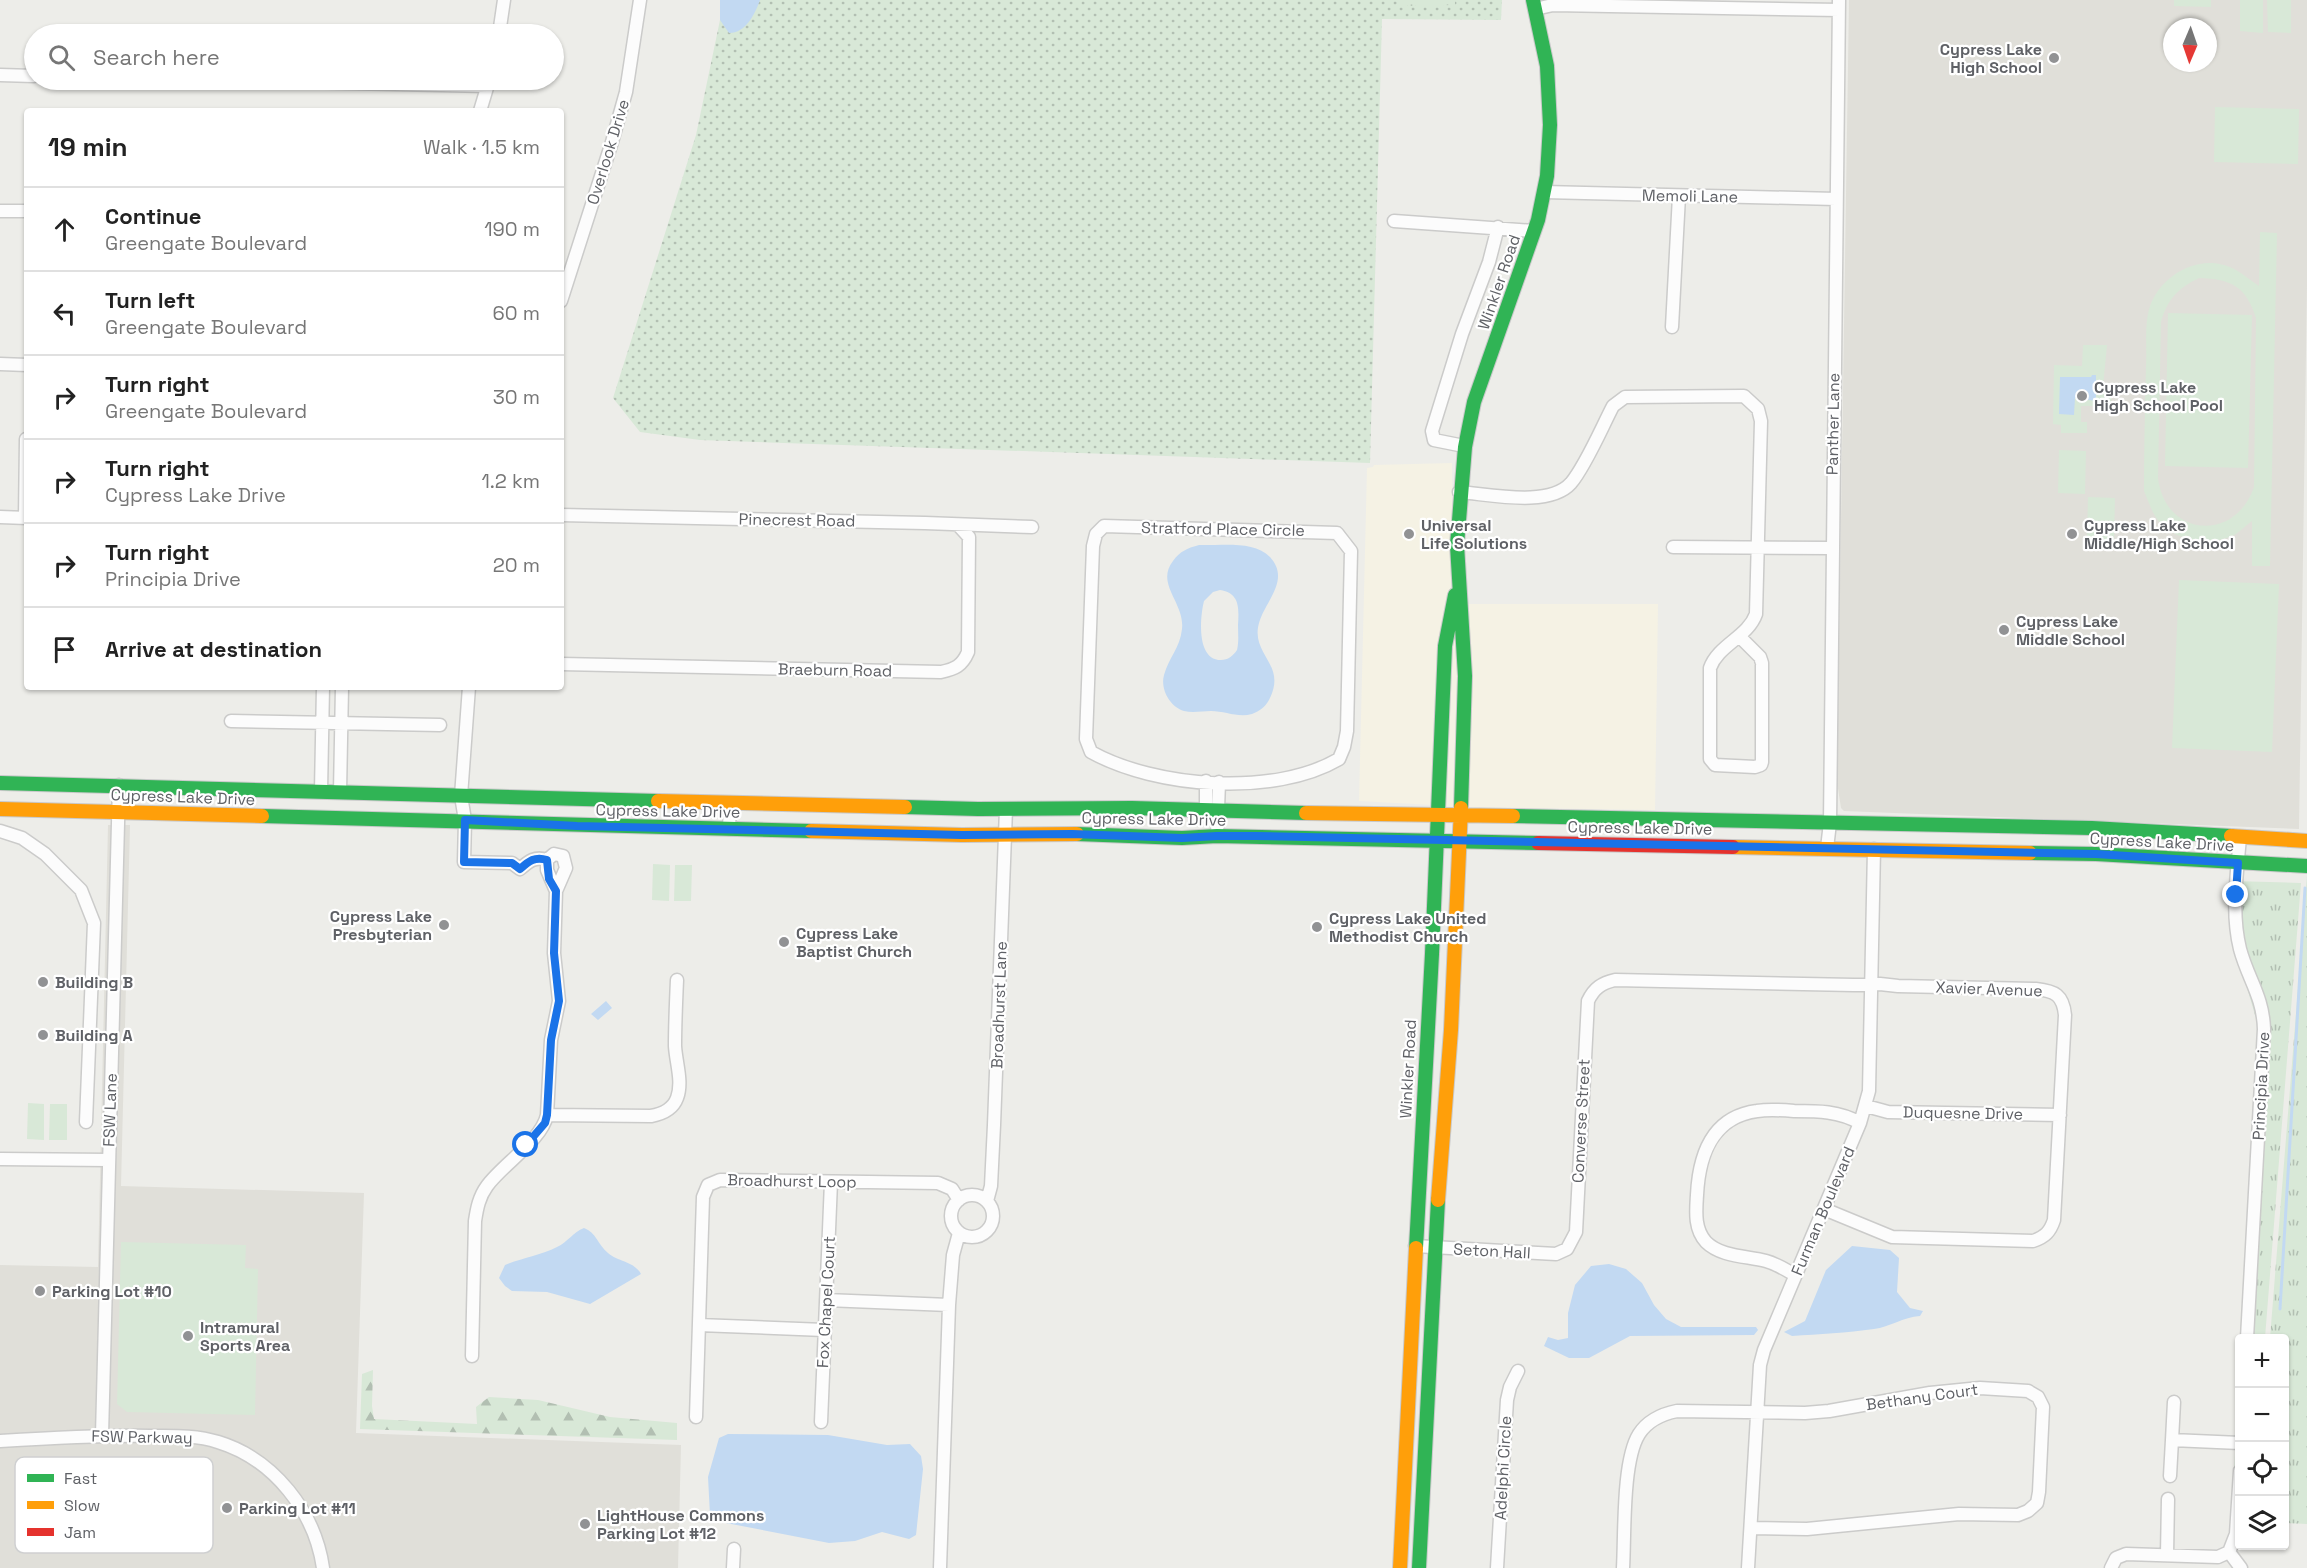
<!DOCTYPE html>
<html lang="en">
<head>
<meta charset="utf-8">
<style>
  body { margin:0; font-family:"Space Grotesk",sans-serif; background:#f6f6f6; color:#222 }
  .controls { position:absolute; right:18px; bottom:18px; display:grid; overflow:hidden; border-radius:6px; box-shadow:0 2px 4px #0004 }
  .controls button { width:54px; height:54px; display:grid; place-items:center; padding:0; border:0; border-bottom:2px solid #e0e0e0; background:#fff; color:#222; font:30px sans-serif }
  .compass { position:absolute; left:2163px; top:18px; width:54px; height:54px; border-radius:50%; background:#fff; box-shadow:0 2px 4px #0004; rotate:182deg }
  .stop { position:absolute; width:18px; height:18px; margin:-14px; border:4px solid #1a73e8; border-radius:50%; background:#fff }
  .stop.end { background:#1a73e8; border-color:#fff; box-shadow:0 2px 6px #0008 }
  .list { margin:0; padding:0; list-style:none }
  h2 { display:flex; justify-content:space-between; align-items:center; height:78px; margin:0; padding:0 24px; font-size:26px }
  h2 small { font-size:20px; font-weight:400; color:#767676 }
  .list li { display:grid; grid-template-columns:39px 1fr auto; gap:18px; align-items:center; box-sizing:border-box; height:84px; padding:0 24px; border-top:2px solid #e0e0e0 }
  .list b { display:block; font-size:22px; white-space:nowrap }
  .list p { margin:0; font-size:20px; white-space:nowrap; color:#767676 }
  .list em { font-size:20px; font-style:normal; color:#767676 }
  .icon { flex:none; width:33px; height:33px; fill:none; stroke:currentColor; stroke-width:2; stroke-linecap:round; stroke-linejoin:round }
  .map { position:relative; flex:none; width:2307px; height:1568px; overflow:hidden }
  .search { position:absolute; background:#fff; box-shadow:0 2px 4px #0004; left:24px; top:24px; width:540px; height:66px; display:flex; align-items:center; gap:15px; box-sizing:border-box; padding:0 21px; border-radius:33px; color:#767676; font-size:22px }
  .panel { position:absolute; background:#fff; box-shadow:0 2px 4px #0004; left:24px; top:108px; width:540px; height:582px; border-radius:6px }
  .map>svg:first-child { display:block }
</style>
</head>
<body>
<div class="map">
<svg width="2307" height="1568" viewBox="0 0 2307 1568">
  <defs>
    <pattern id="grass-dots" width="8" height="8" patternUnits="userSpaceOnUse" patternTransform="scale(1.5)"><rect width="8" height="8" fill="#d8e8d7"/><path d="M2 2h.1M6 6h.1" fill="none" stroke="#b2bfb2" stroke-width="1.8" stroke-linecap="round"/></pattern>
    <pattern id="forest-firs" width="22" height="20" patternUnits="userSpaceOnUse" patternTransform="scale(1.5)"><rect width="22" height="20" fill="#d8e8d7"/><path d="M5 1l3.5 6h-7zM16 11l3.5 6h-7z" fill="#b2bfb2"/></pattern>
    <pattern id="park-tufts" width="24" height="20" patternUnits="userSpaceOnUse" patternTransform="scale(1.5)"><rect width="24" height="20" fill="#d8e8d7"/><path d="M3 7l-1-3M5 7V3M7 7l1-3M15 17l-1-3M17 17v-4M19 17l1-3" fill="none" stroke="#b2bfb2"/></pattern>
  </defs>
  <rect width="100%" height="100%" fill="#edede9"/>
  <path fill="#f5f2e4" d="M1452,463L1453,577L1440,637L1433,805L1359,801L1367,468L1373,467L1374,465Z
    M1466,604H1658L1655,810L1466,807Z
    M1458,631L1455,807L1443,806L1451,638Z"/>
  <path fill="#e0dfd9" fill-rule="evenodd" d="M1849,0H2307V285L2299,829L1844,811L1841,808L1837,782ZM2172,27H2208V63H2172Z
    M108,825H130L121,1186L364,1193L356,1433L681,1445L678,1568H0V1265L98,1267Z"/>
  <path fill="url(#grass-dots)" d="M720,0H1502L1501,20L1382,19L1370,463L700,440L640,432L613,398L696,135L720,20Z"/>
  <path fill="url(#forest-firs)" d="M373,1370L372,1406L374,1419L477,1424L476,1407L489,1397L538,1400L610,1417L677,1423V1440L360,1429L362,1374Z"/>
  <path fill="url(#park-tufts)" d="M1400,0H1455V5L1400,6Z
    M2307,876V1524L2285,1523L2284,1338H2270Z
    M2232,881L2301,883L2265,1338H2240L2258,1025L2231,934Z
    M2239,1351L2240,1531H2232Z"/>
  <path fill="#d8e8d7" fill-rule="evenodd" d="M2174,0H2211V7L2174,6Z
    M2240,0H2263V33L2240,31Z
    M2267,0H2291V33L2268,32Z
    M2215,107L2299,109L2298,164L2214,162Z
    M2260,232L2277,233L2270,566H2252V521C2246,525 2240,532 2234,535C2211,546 2180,542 2162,525C2153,516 2149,503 2144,491C2144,449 2145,408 2146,366C2147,347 2144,325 2150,306C2160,278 2193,256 2224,265C2238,269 2247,278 2259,286ZM2199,278C2231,279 2246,286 2256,318L2254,487C2235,543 2165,537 2158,478L2161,322C2167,300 2178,288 2199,278Z
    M2168,313L2252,315L2248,468L2165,466Z
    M2083,345H2107L2103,387H2111V406H2081V422H2087V433H2061V425L2053,424L2054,365L2082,366Z
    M2059,450L2086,451L2085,494L2058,493Z
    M2088,497L2115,498L2114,541L2087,540Z
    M2179,580L2279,584L2272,752L2172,748Z
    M653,864L670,865L669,901L652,900Z
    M675,865H692L691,901H674Z
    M28,1103L44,1104V1140L27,1139Z
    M50,1104H67V1140H49Z
    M121,1242L246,1245L245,1268L258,1269L255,1415L127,1412L117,1404Z"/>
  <path fill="#c2d9f2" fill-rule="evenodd" d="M720,0H760C755,14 746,33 729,33L720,20Z
    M2092,375H2096V401L2075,398L2074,415L2059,414L2060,377H2091Z
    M1199,545C1220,546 1254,540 1270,557C1291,580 1265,601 1259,623C1250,655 1288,664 1269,700C1265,707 1260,711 1252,714C1238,718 1225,711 1211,711C1202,711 1193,713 1184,711C1170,707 1160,689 1164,675C1169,657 1180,648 1182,629C1185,603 1155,584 1173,561C1180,551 1188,548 1199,545ZM1220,590C1240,593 1239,608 1238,625C1238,633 1239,642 1237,650C1233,656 1228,660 1221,660C1196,660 1200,617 1204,601L1213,592Z
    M606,1001L612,1008L598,1020L591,1014Z
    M584,1228C596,1232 598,1245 608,1253C618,1262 634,1261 641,1274L590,1304L547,1292L512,1291L505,1286L499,1278L505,1265C522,1258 541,1255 557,1247C568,1242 573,1232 584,1228Z
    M1852,1246L1890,1250L1899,1258L1897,1292L1910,1308L1923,1311L1920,1316C1903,1317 1890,1327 1874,1329C1847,1333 1819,1334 1792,1336L1784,1332L1805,1321L1826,1270Z
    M1609,1264L1626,1269L1642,1283L1654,1305L1666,1319L1681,1327H1756L1758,1330L1754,1335L1630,1336L1589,1358H1569L1544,1346L1548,1337L1558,1340L1568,1338V1313L1575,1285L1591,1266Z
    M728,1434L828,1435L887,1445L910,1444L921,1456L923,1469L916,1535L909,1539L882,1532L855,1541L829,1543L721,1522L710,1515L708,1477L719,1438Z"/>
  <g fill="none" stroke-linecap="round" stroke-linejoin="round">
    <path stroke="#c2d9f2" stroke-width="3" d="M2280,1309L2305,888"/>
    <g stroke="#cbcbca" stroke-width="15">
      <path id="street" d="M1535,9L1553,5L1839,10
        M499,34L504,0
        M0,75L34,76
        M211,80L488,86
        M480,111L489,81
        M1544,192L1836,199
        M0,211H27
        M1394,221L1534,231
        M561,301L612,142L626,92L640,0
        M1672,327L1679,196
        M0,364L27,365
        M1464,446L1434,440L1432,431L1462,334L1489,262L1498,227
        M1459,492C1489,494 1549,508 1571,483C1586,465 1602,427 1613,406L1625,397L1744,396L1758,409L1761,421L1756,614C1748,637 1718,645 1710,668V759L1715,765L1755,767L1761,765L1762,762V663L1760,657L1739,636
        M561,515L925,523L1032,527
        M0,517L27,518
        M25,518L26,439
        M1104,526L1337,533L1351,551L1347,731L1344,747L1339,759C1274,797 1156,788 1091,752L1086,739L1093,546L1096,534Z
        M1673,547L1831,548
        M561,664L941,672C955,669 962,666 968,652L969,537L958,525
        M469,687L461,796L465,820L464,862L512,863L520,869C529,861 535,856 547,860
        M231,721L440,725
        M321,791L323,687
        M340,792L342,687
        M1206,809V781
        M729,829L730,803
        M0,831L22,838L45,854L81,890L94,923L86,1122
        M1217,836L1219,782
        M2240,837C2237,874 2231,913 2240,949C2248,979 2263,996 2264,1029L2247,1338
        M1827,848L1830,823L1839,0
        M1866,1106L1888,1112L2060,1115
        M547,1115L651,1116C662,1114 673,1109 677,1098C683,1082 676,1063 675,1046C675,1024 676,1002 677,980
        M0,1159L109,1160
        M951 1216a21 21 0 1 1 42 0a21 21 0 1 1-42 0Z
        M987,1201L991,1186L994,1125L1006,809
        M1415,1246L1556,1254L1567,1249L1576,1232L1588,1001C1594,988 1602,983 1615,980L1854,985L1880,984L1898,986L2036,989C2055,991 2063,995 2065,1015L2054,1220C2050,1232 2045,1237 2033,1241L1892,1237L1824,1209
        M1795,1275C1786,1270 1777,1264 1766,1261C1747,1256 1721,1257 1706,1242C1694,1229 1696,1211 1697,1195C1699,1155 1712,1117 1757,1111C1769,1109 1782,1110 1794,1111C1818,1111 1839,1111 1860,1123
        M826,1300L949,1305
        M699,1325L824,1330
        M472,1356L475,1221C477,1208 479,1197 487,1186C503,1164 542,1140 547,1115L551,1040L559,1001L554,953L556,891L547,870V860L554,854L563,856L566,868L556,891
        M696,1417L703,1197L708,1185L720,1180L938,1183L952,1189L959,1200
        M821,1422L831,1182
        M102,1435L119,785
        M2172,1440L2174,1402
        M0,1441C50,1438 100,1435 150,1436C173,1436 196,1435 218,1442C274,1459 315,1512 323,1568
        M2170,1476L2172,1440L2240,1443
        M2229,1552L2236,1534L2240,1471
        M2229,1552L2241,1568
        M2167,1555L2168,1499
        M733,1568L734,1549
        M940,1568L949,1305L953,1255L959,1233
        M1497,1568L1507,1400L1510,1387L1518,1371
        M1623,1568C1625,1535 1622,1461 1639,1434C1648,1420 1662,1414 1677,1411L1805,1413L1829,1411L1930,1393L1980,1388L2028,1391L2038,1397L2043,1407L2039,1492L2037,1503L2028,1511L2018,1515L1959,1514L1807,1529L1751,1528
        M1748,1568L1760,1365L1764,1350L1860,1123L1869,1091L1874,849
        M2111,1568L2116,1558L2126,1554L2218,1557L2229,1552"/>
    </g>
    <g stroke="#c9c9ca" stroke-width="16">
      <path id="fast" d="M0,783L658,801
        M905,807L978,809L1132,808L1306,813
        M1461,808L1465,676L1457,545L1465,447L1474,402L1538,220L1547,176L1550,125L1547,66L1533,0
        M262,816L811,831
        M1513,816L2092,828L2231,836
        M1077,834L1182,838L1217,836L1538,843
        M2030,853L2096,854L2307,866
        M1416,1248L1432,954L1445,646L1455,595
        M1419,1568L1438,1200"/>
    </g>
    <g stroke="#c9c9ca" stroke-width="16">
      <path id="slow" d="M658,801L905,807
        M0,809L262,816
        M1306,813L1513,816
        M811,831L962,835L1077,834
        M2231,836L2307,841
        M1733,847L2030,853
        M1438,1200L1451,1030L1461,808
        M1400,1568L1416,1248"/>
    </g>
    <g stroke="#c9c9ca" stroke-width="16">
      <path id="jam" d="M1538,843L1733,847"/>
    </g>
    <use href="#street" stroke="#fcfcfc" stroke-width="12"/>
    <use href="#fast" stroke="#30b455" stroke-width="14"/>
    <use href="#slow" stroke="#ff9f0a" stroke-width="14"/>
    <use href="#jam" stroke="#e5322d" stroke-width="14"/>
  </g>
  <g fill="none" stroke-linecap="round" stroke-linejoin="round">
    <path stroke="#1a73e8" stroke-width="8" d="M526,1145L545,1123L547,1115L551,1040L559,1001L554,953L556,891L549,879L547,860C535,856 529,861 520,869L512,863L464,862L465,820L577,826L962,835L1072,834L1182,838L1217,836H1255L2096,854L2238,863L2236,895"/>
  </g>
  <g fill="#919294" stroke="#fff" stroke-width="2">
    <circle cx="2054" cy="58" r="6"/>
    <circle cx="2082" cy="396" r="6"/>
    <circle cx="1409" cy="534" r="6"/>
    <circle cx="2072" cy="534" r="6"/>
    <circle cx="2004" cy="630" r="6"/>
    <circle cx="444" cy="925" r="6"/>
    <circle cx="1317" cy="927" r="6"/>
    <circle cx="784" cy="942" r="6"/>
    <circle cx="43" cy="982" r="6"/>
    <circle cx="43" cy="1035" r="6"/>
    <circle cx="40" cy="1291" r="6"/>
    <circle cx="188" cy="1336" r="6"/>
    <circle cx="227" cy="1508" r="6"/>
    <circle cx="585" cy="1524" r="6"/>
  </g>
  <g text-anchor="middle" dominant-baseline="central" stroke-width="4.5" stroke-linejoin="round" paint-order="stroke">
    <g font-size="16" font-weight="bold" fill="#5f6166" stroke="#fff" text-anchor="start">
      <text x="2042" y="49" text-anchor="end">Cypress Lake<tspan x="2042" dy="18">High School</tspan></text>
      <text x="2094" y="387">Cypress Lake<tspan x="2094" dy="18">High School Pool</tspan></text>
      <text x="1421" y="525">Universal<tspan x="1421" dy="18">Life Solutions</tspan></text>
      <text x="2084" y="525">Cypress Lake<tspan x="2084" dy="18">Middle/High School</tspan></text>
      <text x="2016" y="621">Cypress Lake<tspan x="2016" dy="18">Middle School</tspan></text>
      <text x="432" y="916" text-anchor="end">Cypress Lake<tspan x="432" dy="18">Presbyterian</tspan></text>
      <text x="1329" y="918">Cypress Lake United<tspan x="1329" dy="18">Methodist Church</tspan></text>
      <text x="796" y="933">Cypress Lake<tspan x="796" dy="18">Baptist Church</tspan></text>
      <text x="55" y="982">Building B</text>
      <text x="55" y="1035">Building A</text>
      <text x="52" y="1291">Parking Lot #10</text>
      <text x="200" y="1327">Intramural<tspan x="200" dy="18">Sports Area</tspan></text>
      <text x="239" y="1508">Parking Lot #11</text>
      <text x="597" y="1515">LightHouse Commons<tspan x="597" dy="18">Parking Lot #12</tspan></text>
    </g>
    <g font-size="16" fill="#5f6166" stroke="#fff">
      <text transform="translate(608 152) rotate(-73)">Overlook Drive</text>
      <text transform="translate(1690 196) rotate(1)">Memoli Lane</text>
      <text transform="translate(1499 282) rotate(-71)">Winkler Road</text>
      <text transform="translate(1833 424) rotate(-89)">Panther Lane</text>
      <text transform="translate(797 520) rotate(1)">Pinecrest Road</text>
      <text transform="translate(1223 529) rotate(1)">Stratford Place Circle</text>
      <text transform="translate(835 670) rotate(1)">Braeburn Road</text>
      <text transform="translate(183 797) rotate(2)">Cypress Lake Drive</text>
      <text transform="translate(668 811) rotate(1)">Cypress Lake Drive</text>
      <text transform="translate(1154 819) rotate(1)">Cypress Lake Drive</text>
      <text transform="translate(1640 828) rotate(1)">Cypress Lake Drive</text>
      <text transform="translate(2162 842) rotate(3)">Cypress Lake Drive</text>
      <text transform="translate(1989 989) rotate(2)">Xavier Avenue</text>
      <text transform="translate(999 1005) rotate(-88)">Broadhurst Lane</text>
      <text transform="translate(1408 1069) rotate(-87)">Winkler Road</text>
      <text transform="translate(2261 1086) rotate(-87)">Principia Drive</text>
      <text transform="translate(110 1110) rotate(-88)">FSW Lane</text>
      <text transform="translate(1963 1113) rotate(1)">Duquesne Drive</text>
      <text transform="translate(1581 1121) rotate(-87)">Converse Street</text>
      <text transform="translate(792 1181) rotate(1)">Broadhurst Loop</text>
      <text transform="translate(1823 1211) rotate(-67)">Furman Boulevard</text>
      <text transform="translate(1492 1251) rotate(3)">Seton Hall</text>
      <text transform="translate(826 1302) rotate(-87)">Fox Chapel Court</text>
      <text transform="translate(1922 1397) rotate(-8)">Bethany Court</text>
      <text transform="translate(142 1437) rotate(1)">FSW Parkway</text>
      <text transform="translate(1503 1468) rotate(-87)">Adelphi Circle</text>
    </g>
  </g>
  <rect x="15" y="1457" width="198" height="96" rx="9" fill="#fff" stroke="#cfd0d1" stroke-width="1.5"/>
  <rect x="27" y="1474" width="27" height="8" fill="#30b455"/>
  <rect x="27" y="1501" width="27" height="8" fill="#ff9f0a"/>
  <rect x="27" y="1528" width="27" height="8" fill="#e5322d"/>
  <g font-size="16" fill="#5f6166">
    <text x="64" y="1484">Fast</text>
    <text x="64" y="1511">Slow</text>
    <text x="64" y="1538">Jam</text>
  </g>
</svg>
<div class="controls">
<button>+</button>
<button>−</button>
<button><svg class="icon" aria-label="locate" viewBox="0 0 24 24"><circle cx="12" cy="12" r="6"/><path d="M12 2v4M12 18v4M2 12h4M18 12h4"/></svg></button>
<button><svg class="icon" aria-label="layers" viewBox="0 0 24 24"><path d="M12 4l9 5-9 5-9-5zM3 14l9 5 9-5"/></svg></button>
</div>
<svg class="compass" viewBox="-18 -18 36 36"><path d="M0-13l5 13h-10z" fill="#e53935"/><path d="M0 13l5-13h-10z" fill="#767676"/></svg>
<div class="stop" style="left:526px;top:1145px"></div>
<div class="stop end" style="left:2236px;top:895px"></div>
<div class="search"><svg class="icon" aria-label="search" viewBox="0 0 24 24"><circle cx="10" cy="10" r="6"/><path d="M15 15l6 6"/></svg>Search here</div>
<section class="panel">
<h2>19 min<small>Walk · 1.5 km</small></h2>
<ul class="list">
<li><svg class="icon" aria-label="ahead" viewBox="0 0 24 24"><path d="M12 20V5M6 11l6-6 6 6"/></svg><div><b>Continue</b><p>Greengate Boulevard</p></div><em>190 m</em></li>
<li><svg class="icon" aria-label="left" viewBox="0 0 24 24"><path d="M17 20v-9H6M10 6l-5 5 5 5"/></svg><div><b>Turn left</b><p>Greengate Boulevard</p></div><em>60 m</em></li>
<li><svg class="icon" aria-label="right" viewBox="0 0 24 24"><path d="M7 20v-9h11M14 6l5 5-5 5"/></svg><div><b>Turn right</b><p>Greengate Boulevard</p></div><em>30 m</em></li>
<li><svg class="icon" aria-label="right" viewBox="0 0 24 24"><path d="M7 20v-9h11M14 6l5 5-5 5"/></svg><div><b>Turn right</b><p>Cypress Lake Drive</p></div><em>1.2 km</em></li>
<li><svg class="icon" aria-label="right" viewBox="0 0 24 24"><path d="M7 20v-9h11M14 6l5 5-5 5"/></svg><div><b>Turn right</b><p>Principia Drive</p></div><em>20 m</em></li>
<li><svg class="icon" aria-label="arrive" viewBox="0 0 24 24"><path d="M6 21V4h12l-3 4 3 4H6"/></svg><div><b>Arrive at destination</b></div></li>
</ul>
</section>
</div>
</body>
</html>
